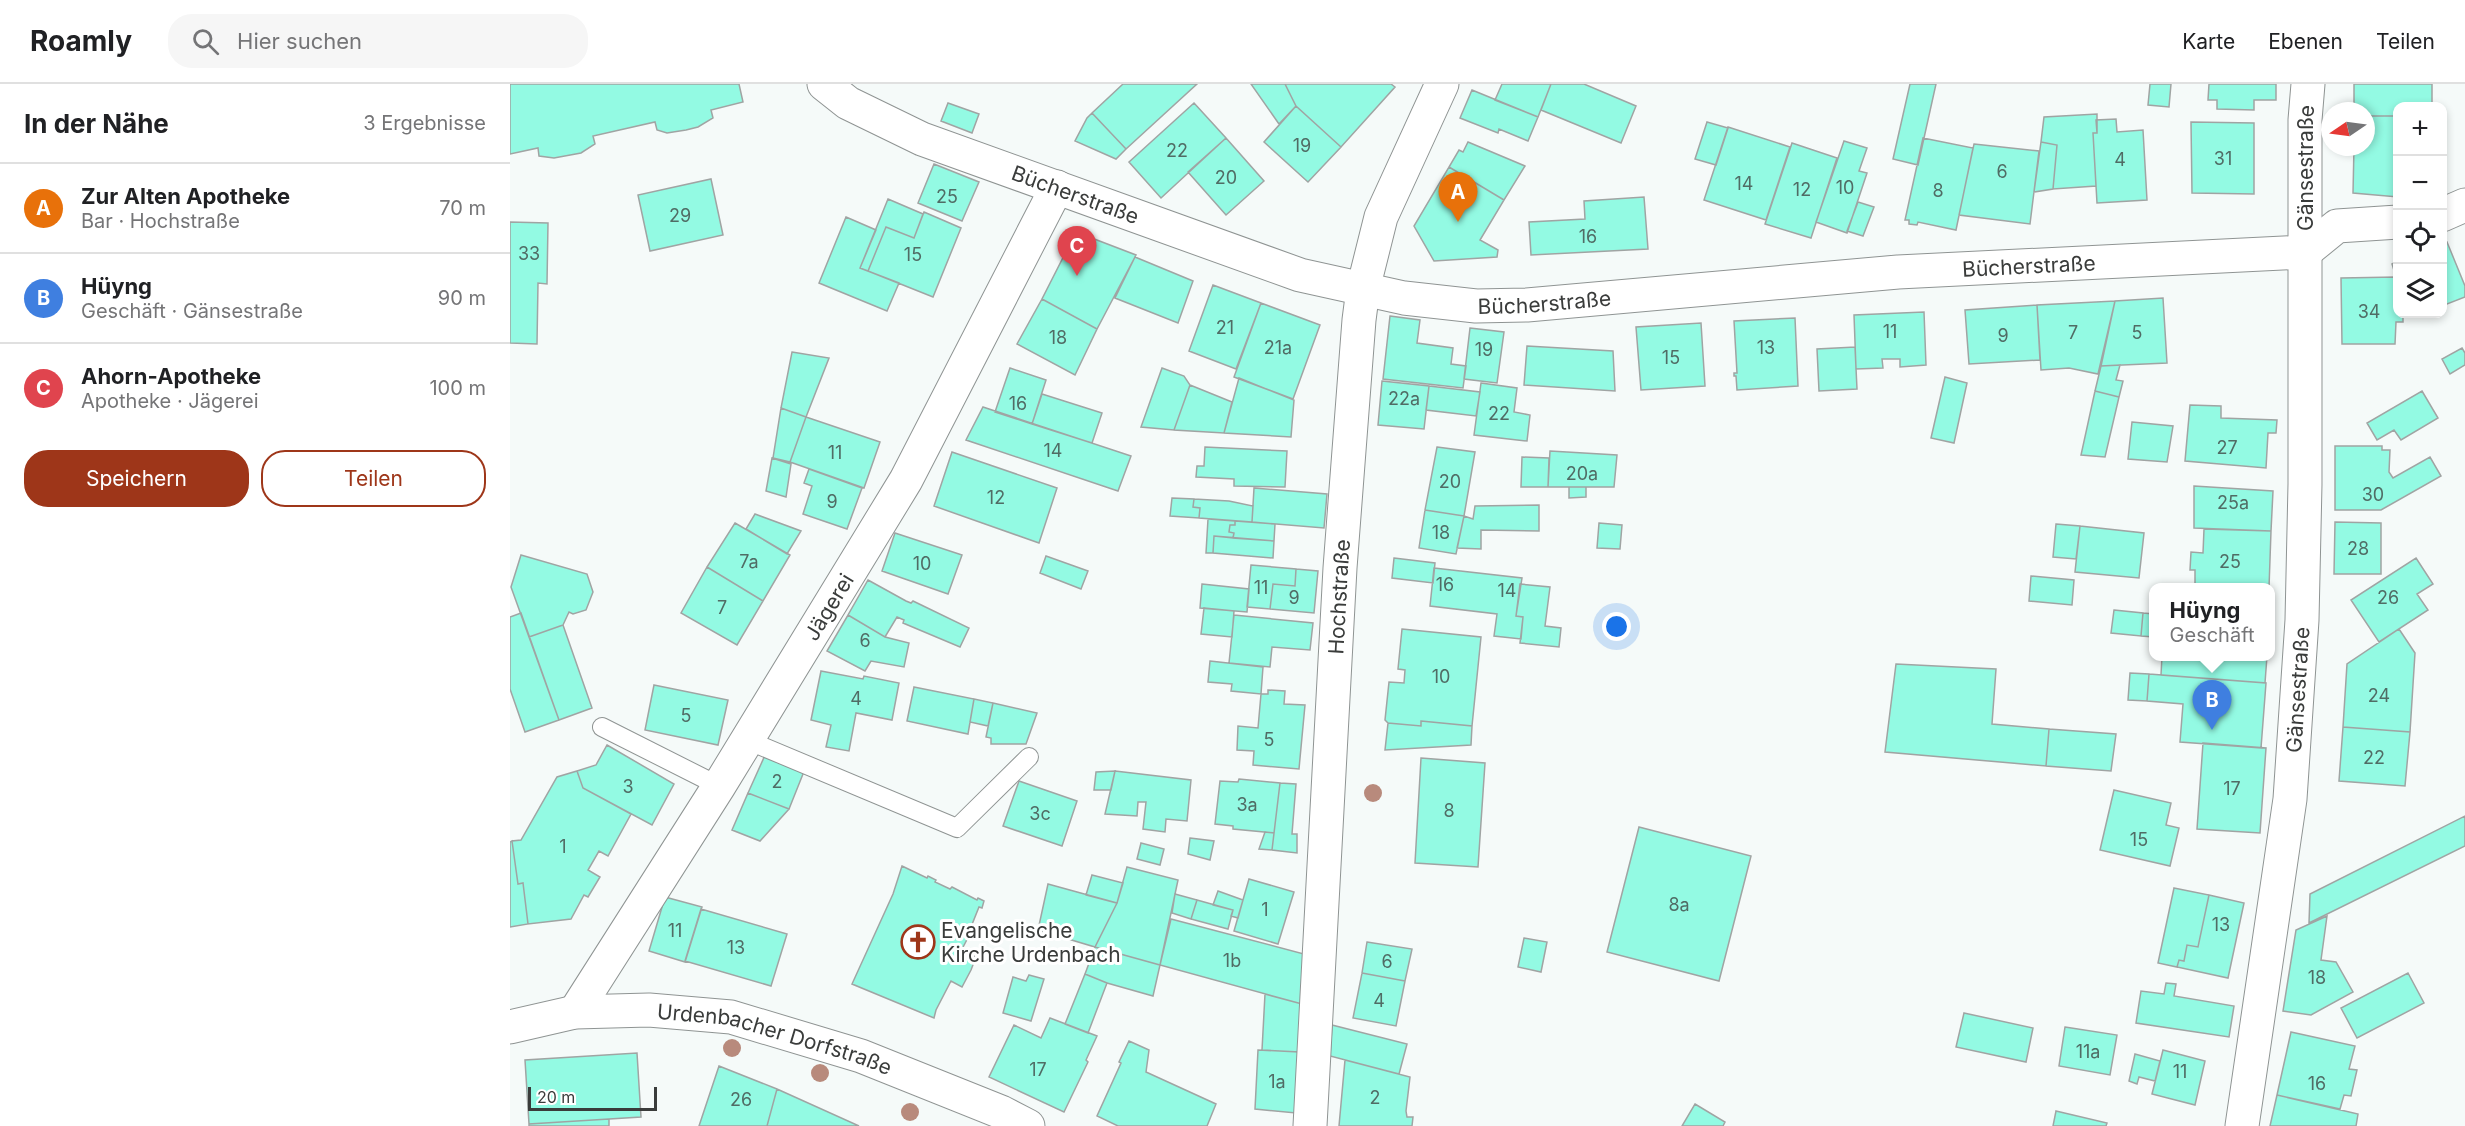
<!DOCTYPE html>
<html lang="de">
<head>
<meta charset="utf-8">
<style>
  body { margin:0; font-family:Inter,sans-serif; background:#f6f6f6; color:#202124 }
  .controls { position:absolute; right:18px; top:18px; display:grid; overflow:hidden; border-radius:12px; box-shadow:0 3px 9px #0003 }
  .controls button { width:54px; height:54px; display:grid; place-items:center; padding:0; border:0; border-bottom:2px solid #e0e0e0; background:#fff; color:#202124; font:30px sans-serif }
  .compass { position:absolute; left:1811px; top:18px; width:54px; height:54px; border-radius:50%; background:#fff; box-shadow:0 3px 9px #0003; rotate:257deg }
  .scale { position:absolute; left:18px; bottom:15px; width:129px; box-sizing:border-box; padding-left:6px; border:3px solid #3a3c3b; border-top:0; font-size:16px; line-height:21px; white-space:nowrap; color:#3a3c3b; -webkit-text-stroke:4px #fff; paint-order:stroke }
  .you { position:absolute; left:1107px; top:543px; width:21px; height:21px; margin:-15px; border:4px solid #fff; border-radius:50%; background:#1a73e8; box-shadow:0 0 0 9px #1a73e833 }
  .badge { display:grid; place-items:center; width:39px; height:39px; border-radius:50%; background:#9e3619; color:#fff; font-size:20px; font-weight:700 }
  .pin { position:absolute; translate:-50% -50px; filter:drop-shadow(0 2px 3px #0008) }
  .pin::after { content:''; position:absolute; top:32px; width:21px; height:18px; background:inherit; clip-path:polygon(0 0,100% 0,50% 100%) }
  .popup { position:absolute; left:1639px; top:499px; width:126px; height:78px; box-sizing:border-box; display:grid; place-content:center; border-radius:12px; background:#fff; filter:drop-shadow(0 2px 4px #0005); font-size:20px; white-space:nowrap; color:#757577 }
  .popup b { font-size:22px; color:#202124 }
  .popup::after { content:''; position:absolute; left:50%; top:100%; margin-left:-12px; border:12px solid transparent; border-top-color:#fff }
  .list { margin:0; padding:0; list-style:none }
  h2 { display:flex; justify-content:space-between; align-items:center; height:78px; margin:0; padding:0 24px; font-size:26px }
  h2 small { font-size:20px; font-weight:400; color:#757577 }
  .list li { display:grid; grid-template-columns:39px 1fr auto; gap:18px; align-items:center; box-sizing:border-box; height:90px; padding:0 24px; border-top:2px solid #e0e0e0 }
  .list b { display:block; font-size:22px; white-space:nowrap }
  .list p { margin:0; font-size:20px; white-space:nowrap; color:#757577 }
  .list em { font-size:20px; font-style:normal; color:#757577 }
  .actions { display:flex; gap:12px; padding:18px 24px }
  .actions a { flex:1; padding:14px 0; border:2px solid #9e3619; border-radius:24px; text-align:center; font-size:21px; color:#9e3619 }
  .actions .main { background:#9e3619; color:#fff }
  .icon { flex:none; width:33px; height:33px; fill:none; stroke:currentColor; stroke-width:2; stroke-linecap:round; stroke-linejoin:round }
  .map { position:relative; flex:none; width:1955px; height:1042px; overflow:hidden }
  header { display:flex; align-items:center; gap:36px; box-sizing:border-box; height:84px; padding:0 30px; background:#fff; border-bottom:2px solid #e0e0e0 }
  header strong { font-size:28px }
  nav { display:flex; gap:33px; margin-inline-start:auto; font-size:21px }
  .search { width:420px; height:54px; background:#f6f6f6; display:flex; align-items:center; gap:15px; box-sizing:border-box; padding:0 21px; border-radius:24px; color:#757577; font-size:22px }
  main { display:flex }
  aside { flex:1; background:#fff }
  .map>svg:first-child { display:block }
</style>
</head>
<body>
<header>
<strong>Roamly</strong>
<div class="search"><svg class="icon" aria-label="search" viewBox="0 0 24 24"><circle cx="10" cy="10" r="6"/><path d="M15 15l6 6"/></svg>Hier suchen</div>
<nav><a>Karte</a><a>Ebenen</a><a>Teilen</a></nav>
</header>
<main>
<aside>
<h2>In der Nähe<small>3 Ergebnisse</small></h2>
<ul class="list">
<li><span class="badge" style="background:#e8710a">A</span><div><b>Zur Alten Apotheke</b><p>Bar · Hochstraße</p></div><em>70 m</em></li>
<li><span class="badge" style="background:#3f7fe0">B</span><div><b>Hüyng</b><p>Geschäft · Gänsestraße</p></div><em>90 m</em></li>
<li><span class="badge" style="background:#e0444e">C</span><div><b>Ahorn-Apotheke</b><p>Apotheke · Jägerei</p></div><em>100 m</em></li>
</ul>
<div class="actions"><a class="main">Speichern</a><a>Teilen</a></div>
</aside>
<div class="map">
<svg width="1955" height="1042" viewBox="0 0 1955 1042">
  <rect width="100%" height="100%" fill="#f5faf9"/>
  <path fill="#93fae3" stroke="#a0a4a3" stroke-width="1.5" d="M0,0H229L233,18L201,26L203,34L188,43L176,46L157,49L147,46L145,38L83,52L85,60L71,69L44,74L29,72L28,64L0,70Z
    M613,0H687L616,65L582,29Z
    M741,0H775L786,22L769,40Z
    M775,0H881L885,3L831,63L786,22Z
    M992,0H1041L1028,33L985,16Z
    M1041,0H1074L1126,22L1111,59L1031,26Z
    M1400,0H1426L1408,81L1383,75Z
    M1640,0H1661L1659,23L1638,21Z
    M1699,0H1766V16H1744V26L1707,25V16H1698Z
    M1844,0H1922V22H1888V32H1856V27H1844Z
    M962,6L1028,33L1018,57L989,45L988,49L950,34Z
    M438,19L469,30L462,49L431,37Z
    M684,19L716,54L651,114L619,78Z
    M786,22L831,63L798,98L754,58Z
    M582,29L616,65L606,75L565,57L577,34Z
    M1587,30V49H1583L1586,102L1543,105L1547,61L1531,58L1534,33Z
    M1856,32H1888V113L1843,109L1844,63H1856Z
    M1606,35L1607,48L1633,46L1637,116L1587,119L1583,49H1587L1586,36Z
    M1197,38L1218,44L1206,81L1185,75Z
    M1681,38L1744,39V110L1682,109Z
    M1218,43L1280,63L1256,136L1194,116Z
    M716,54L754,97L716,131L678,88Z
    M1413,54L1463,64L1446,146L1408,138L1407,141L1399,140V136H1395Z
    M1334,57L1357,64L1349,87L1357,89L1337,149L1306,138Z
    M958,58L1015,82L994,116L939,83L949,66L953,68Z
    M1531,58L1547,61L1543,105L1524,108Z
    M1282,59L1327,74L1301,154L1255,140Z
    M1464,60L1529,67L1520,140L1449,131Z
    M424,80L469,98L452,137L408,119Z
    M939,83L994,116L970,156L988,166L987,173L924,177L904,142Z
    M201,95L213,151L140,167L128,111Z
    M1134,113L1138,165L1021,171L1019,138L1075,135L1074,117Z
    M378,115L413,130L404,154L376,143L358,187L350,184Z
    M1348,118L1364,123L1353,152L1337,147Z
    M414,128L451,144L423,213L358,187L376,143L404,154Z
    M336,133L366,146L350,184L389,199L377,227L309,199Z
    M0,138L38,139L37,200L28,199L27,260L0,259Z
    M566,148L626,171L587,245L532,215Z
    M1937,158L1955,202V213L1932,222V160Z
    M625,173L683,197L668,239L605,214Z
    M1888,177V225H1885L1886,193L1882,180Z
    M1886,193L1885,225H1888V230H1893V238H1886L1885,260H1832L1831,194Z
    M703,201L751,219L726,285L679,267Z
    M1653,214L1657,279L1591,282L1605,217Z
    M532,215L587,245L565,291L507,260Z
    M1605,217L1588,290L1559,284L1531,286L1527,221Z
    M751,219L810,241L783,315L724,293Z
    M1527,221L1530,276L1459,280L1455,226Z
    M1414,228L1416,281L1390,283V275H1372L1373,284L1346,285L1344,231Z
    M880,232L910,236L907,259L943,264L941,280L956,282L953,304L873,295Z
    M1285,234L1288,302L1227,306L1226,292H1224V289H1227L1224,237Z
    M1191,239L1195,302L1131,306L1126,243Z
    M960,244L994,248L987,299L954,295Z
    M1017,262L1103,267L1105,307L1014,301Z
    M1345,263L1347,305L1309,307L1307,265Z
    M1952,264L1955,269V281L1940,290L1932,275Z
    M282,268L319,274L296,333L271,324Z
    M1610,281L1606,296L1613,297L1609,313L1585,307L1591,282Z
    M500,284L536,296L522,340L485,328Z
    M652,284L674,292L680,301L664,346L631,343Z
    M1435,293L1457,299L1444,359L1421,354Z
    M729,294L784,316L781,353L714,349Z
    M872,297L919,302L914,345L868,341Z
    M971,299L1007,304L1004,328L1020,331L1017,357L964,351Z
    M680,301L722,318L714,349L664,346Z
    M919,302L970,308L966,332L916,326Z
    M1585,307L1609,313L1595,373L1571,371Z
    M1912,307L1928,334L1891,356L1884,346L1867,356L1857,339Z
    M532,310L592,329L582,359L522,340Z
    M1680,321L1711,322V334L1767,336L1766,349H1758L1756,384L1675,377Z
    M473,323L621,372L608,407L456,356Z
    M271,324L296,333L280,378L263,374Z
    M296,333L370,358L354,404L280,378Z
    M1622,338L1663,342L1657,378L1618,375Z
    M1825,362H1872V366H1880L1879,388L1883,394L1920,373L1931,392L1871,426H1825Z
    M695,363L777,367L775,403L724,402V395L686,393L687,382H694Z
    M927,363L965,368L954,432L915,426Z
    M1040,367L1107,371L1104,403H1038Z
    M442,368L547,404L529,459L424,422Z
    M1012,373L1039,374L1038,403H1011Z
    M262,374L281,380L276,413L256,407Z
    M299,385L352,404L337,445L293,430L302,402L294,399Z
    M1684,402L1763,407L1761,447L1684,444Z
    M1059,403H1076V413L1059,414Z
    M744,404L817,410L814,444L742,438Z
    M662,414L684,415L683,423L690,424L689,434L660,432Z
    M684,415L719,417L743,422L742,438L689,434L690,424L683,423Z
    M1029,421V447L971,446V465L947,464L954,432L963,435L965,422Z
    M915,426L954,432L946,470L909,464Z
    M245,430L291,447L277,470L236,445Z
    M698,435L725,437V441H720L719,448L724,449L723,454L704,452L703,469H696Z
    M725,437L765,440L764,457L723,454L724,449L719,448L720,441H725Z
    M1825,438L1871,439V490H1824Z
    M225,439L280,471L253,517L197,483Z
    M1089,439L1112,441L1110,465L1087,464Z
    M1546,440L1570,442L1566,475L1543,473Z
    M1570,442L1634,449L1629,494L1565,488Z
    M1694,445L1761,447L1759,504H1685V486H1680L1681,468L1693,469Z
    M385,449L452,471L438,510L372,487Z
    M704,452L764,457L763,474L703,469Z
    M11,471L77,490L83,508L76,526L63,530L59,528L53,541L19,553L1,503Z
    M536,472L578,487L571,505L530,489Z
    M884,474L925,479L923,499L882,494Z
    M1906,474L1923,500L1907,510L1918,526L1869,558L1841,516Z
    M741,481L786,485L785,502L763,500L760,525L737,523Z
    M197,483L253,517L227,561L171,529Z
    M924,484L1012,494L1006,532L1013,533L1011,555L984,552L987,530L920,522Z
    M786,485L808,487L804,529L760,525L763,500L785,502Z
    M1521,492L1564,496L1562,521L1519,517Z
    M358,496L396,517L401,519L403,517L459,544L450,563L393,539L394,536L387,533L375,553L338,531Z
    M692,500L739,505L737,528L690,524Z
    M1010,500L1040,503L1035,542L1051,544L1049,563L1010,559L1013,533L1006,532Z
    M694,524L724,527L722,553L691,550Z
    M1604,526L1633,529L1631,552L1601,549Z
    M11,529L49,636L15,648L0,605V533Z
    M1633,529L1644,530V553L1631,552Z
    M338,531L375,553L399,559L394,583L361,577L355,587L317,567Z
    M724,531L803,539L800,566L762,563L760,583L719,579Z
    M53,541L82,624L49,636L19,553Z
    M892,545L971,553L962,642L911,637V642L878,639L875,636L879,598L894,599L895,586L888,585Z
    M1889,545L1905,569L1900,648L1833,643L1837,580Z
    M1652,572H1757L1755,599L1651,591Z
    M700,577L753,583L751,610L721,607L722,600L698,598Z
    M1386,580L1486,585L1482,640L1539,645L1536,682L1375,668Z
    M311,587L353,595L354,592L389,599L382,636L346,629L339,667L316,663L321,641L301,636Z
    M1620,589L1639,590L1637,617L1618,616Z
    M1639,590L1756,599L1751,664L1670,658L1673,620L1637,617Z
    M144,601L218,616L208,661L135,646Z
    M404,603L464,615L458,650L397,637Z
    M758,606L775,607L774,620L795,621L789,685L743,681L744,667L727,666L728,642L748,644L751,610H758Z
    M464,615L483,619L478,642L460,638Z
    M483,619L527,629L516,660H481V654L476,653Z
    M911,637L962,642L961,661L875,666L878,639L911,642Z
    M1833,643L1900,648L1895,702L1829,697Z
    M1539,645L1606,650L1601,687L1536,682Z
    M1693,659L1756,664L1750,749L1687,745Z
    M97,661L164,700L142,741L73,704L67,687L86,681Z
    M256,669L295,685L279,725L238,709Z
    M911,674L975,679L968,783L905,779Z
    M67,687L73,704L121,730L98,772L89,767L78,786L90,793L78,813L74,811L61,835L18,840L13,799L8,800L2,757L11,756L47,693Z
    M605,687L681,696L677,737L656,735L655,748L633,745L636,718H628L627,732L595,730Z
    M605,687L601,706H584L586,688Z
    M729,695L770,699L764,749L723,745V742L705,740L710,697L728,698Z
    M509,697L567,717L552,762L493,742Z
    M770,699L786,700L782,750H787V769L762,766Z
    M1604,706L1661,719L1656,741L1669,744L1660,782L1590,766Z
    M238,709L279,725L250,757L222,746Z
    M1955,732V762L1799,839L1800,810Z
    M1129,743L1241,772L1209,897L1097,868Z
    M755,748L764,749L762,766L749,765Z
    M680,754L704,757L700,776L678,770Z
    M2,757L8,800L13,799L18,840L0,843V758Z
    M631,759L654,765L650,781L627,775Z
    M392,782L417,794L418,792L426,796L425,798L440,805L442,803L467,816L468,814L474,817L472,824L469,823L461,843L463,844L451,867L466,873L461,886L452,903L441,897L426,926L424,934L342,900L383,810Z
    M617,783L668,796L650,881L585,863L607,819Z
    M582,791L613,799L607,819L576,811Z
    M739,795L784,808L768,860L724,847Z
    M538,800L607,819L585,863L528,846Z
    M1664,804L1699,811L1688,863L1677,861L1674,877L1669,876L1667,883L1648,879Z
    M708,807L733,816L728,834L721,832L723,826L703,821Z
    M665,810L687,816L681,835L662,829Z
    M1699,811L1734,819L1718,894L1667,883L1669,876L1674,877L1677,861L1688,863Z
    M155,813L192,823L175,878L139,867Z
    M687,816L723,826L718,845L681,835Z
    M191,825L277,850L261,902L175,877Z
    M1817,832L1811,876L1826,878L1843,908L1801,931L1773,927L1786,846Z
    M661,835L794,870L792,920L650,881Z
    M1014,854L1037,858L1031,888L1008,883Z
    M857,858L902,865L895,897L852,889Z
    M585,863L650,881L643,912L597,899L575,890Z
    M852,889L895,897L886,942L843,934Z
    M1898,889L1914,919L1847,954L1831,924Z
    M575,890L597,899L578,949L555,940Z
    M519,891L534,895L521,937L493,929L503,893L516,897Z
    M1656,899L1666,900L1664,912L1724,922L1719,953L1626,939L1631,907L1654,910Z
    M755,910L792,920L789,968L752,966Z
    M1454,929L1523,944L1516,978L1446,963Z
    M540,934L587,952L576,976L578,978L554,1028L479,993L504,941L531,954Z
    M822,941L897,960L889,990L820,972Z
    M1555,943L1607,951L1600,991L1549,982Z
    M1781,948L1845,962L1839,985L1847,986L1841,1012L1834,1011L1830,1025L1767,1011Z
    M619,957L639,966L636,988L706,1020L697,1042H608L587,1032L611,979L609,978Z
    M748,966L789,968L786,1029L745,1025Z
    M1653,966L1695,977L1685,1021L1642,1010Z
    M127,969L131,1033L19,1040L15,976Z
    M1625,970L1650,977L1645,997L1629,993L1627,1000L1619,997Z
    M835,976L900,993L896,1027L897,1033H903L902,1042H829Z
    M209,982L267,1005L257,1042H189Z
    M267,1005L349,1042H257Z
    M1767,1011L1848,1030L1846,1042H1760Z
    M1185,1020L1215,1038L1213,1042H1172Z
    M1546,1027L1597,1039L1596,1042H1543Z
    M99,1035V1042H19V1040Z"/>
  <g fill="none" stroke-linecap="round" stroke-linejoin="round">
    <g stroke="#8f9493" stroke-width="20">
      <path id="lane" d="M92,643L209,702
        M237,656L447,744L519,673"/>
    </g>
    <g stroke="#8f9493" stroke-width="35">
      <g id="street">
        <path id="s1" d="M314,0L338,19L412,55L790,191L894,214L966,222L1017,221L1388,188L1795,168L1827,142L1888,138"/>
        <path d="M1932,131L1955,121"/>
        <path id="s2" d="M65,928L209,702L396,396L547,103"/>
        <path id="s3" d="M0,943L65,928L139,926L221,933L351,972L491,1028L518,1042"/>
        <path id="s4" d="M800,1042L830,484L849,236L853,205L871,133L932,0"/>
        <path id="s5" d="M1732,1042L1780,715L1792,536L1795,400V36L1798,0"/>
      </g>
    </g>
    <use href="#lane" stroke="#fff" stroke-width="18"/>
    <use href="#street" stroke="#fff" stroke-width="33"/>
  </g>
  <g fill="#b88a7c">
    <circle cx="863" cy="709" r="9"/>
    <circle cx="222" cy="964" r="9"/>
    <circle cx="310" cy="989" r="9"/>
    <circle cx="400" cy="1028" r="9"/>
  </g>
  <defs>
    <g id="church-ring" transform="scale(1.725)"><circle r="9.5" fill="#fff" stroke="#9e3619" stroke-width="1.5"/><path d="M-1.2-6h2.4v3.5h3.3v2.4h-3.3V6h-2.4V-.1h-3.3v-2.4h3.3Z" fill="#9e3619"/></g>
  </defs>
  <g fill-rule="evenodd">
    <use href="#church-ring" x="408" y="858"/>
  </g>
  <g text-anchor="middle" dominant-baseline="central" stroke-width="6" stroke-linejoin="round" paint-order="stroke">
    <g font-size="18" fill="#506c65">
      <text x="792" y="61">19</text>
      <text x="667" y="66">22</text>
      <text x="1713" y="74">31</text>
      <text x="1610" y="75">4</text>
      <text x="1492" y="87">6</text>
      <text x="716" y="93">20</text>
      <text x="1234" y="99">14</text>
      <text x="1335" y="103">10</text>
      <text x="1292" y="105">12</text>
      <text x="1428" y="106">8</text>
      <text x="437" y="112">25</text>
      <text x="170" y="131">29</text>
      <text x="1078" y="152">16</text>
      <text x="19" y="169">33</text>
      <text x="403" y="170">15</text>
      <text x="1859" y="227">34</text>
      <text x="715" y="243">21</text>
      <text x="1380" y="247">11</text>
      <text x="1563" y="248">7</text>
      <text x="1627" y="248">5</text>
      <text x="1493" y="251">9</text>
      <text x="548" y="253">18</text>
      <text x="768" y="263">21a</text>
      <text x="1256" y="263">13</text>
      <text x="974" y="265">19</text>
      <text x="1161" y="273">15</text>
      <text x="894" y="314">22a</text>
      <text x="508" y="319">16</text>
      <text x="989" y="329">22</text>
      <text x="1717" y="363">27</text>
      <text x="543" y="366">14</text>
      <text x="325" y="368">11</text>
      <text x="1072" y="389">20a</text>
      <text x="940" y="397">20</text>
      <text x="1863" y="410">30</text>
      <text x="486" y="413">12</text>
      <text x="322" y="417">9</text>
      <text x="1723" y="418">25a</text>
      <text x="931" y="448">18</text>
      <text x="1848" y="464">28</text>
      <text x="239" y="477">7a</text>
      <text x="1720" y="477">25</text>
      <text x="412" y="479">10</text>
      <text x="935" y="500">16</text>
      <text x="751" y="503">11</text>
      <text x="997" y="506">14</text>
      <text x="784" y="513">9</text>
      <text x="1878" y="513">26</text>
      <text x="212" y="523">7</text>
      <text x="355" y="556">6</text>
      <text x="931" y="592">10</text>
      <text x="1869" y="611">24</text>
      <text x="346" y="614">4</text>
      <text x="176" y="631">5</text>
      <text x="759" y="655">5</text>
      <text x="1864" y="673">22</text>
      <text x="267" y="697">2</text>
      <text x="118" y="702">3</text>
      <text x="1722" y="704">17</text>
      <text x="737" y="720">3a</text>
      <text x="939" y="726">8</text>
      <text x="530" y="729">3c</text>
      <text x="1629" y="755">15</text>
      <text x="53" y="762">1</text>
      <text x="1169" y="820">8a</text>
      <text x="755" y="825">1</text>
      <text x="1711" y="840">13</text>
      <text x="165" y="846">11</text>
      <text x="226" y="863">13</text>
      <text x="722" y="876">1b</text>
      <text x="877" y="877">6</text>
      <text x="1807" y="893">18</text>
      <text x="869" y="916">4</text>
      <text x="1578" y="967">11a</text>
      <text x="528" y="985">17</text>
      <text x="1670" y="987">11</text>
      <text x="767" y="997">1a</text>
      <text x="1807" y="999">16</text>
      <text x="865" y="1013">2</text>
      <text x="231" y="1015">26</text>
    </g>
    <g font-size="21" fill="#3a3c3b" stroke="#fff">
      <text stroke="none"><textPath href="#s5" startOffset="962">Gänsestraße</textPath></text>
      <text stroke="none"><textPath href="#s1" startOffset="276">Bücherstraße</textPath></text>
      <text stroke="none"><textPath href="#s1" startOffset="1248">Bücherstraße</textPath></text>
      <text stroke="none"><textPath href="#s1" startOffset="762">Bücherstraße</textPath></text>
      <text stroke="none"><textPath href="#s4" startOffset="530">Hochstraße</textPath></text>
      <text stroke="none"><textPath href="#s2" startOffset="478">Jägerei</textPath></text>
      <text stroke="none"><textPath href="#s5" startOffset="440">Gänsestraße</textPath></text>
      <text stroke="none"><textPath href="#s3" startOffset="270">Urdenbacher Dorfstraße</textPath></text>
    </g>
    <g font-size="21" fill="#3a3c3b" stroke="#fff" text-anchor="start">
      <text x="431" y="846">Evangelische<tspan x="431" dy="24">Kirche Urdenbach</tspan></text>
    </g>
  </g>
</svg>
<div class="controls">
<button>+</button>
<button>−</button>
<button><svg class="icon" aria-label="locate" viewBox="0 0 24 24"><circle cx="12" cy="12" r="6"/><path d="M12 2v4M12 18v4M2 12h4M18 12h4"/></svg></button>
<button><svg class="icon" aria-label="layers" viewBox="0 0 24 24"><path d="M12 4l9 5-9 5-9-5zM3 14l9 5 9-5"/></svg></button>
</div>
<svg class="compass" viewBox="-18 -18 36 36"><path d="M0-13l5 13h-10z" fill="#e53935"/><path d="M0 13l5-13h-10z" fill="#757577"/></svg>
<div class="scale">20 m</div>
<div class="you"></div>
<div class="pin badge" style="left:948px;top:138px;background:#e8710a">A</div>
<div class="pin badge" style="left:1702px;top:646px;background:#3f7fe0">B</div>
<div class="popup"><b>Hüyng</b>Geschäft</div>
<div class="pin badge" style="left:567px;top:192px;background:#e0444e">C</div>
</div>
</main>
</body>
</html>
